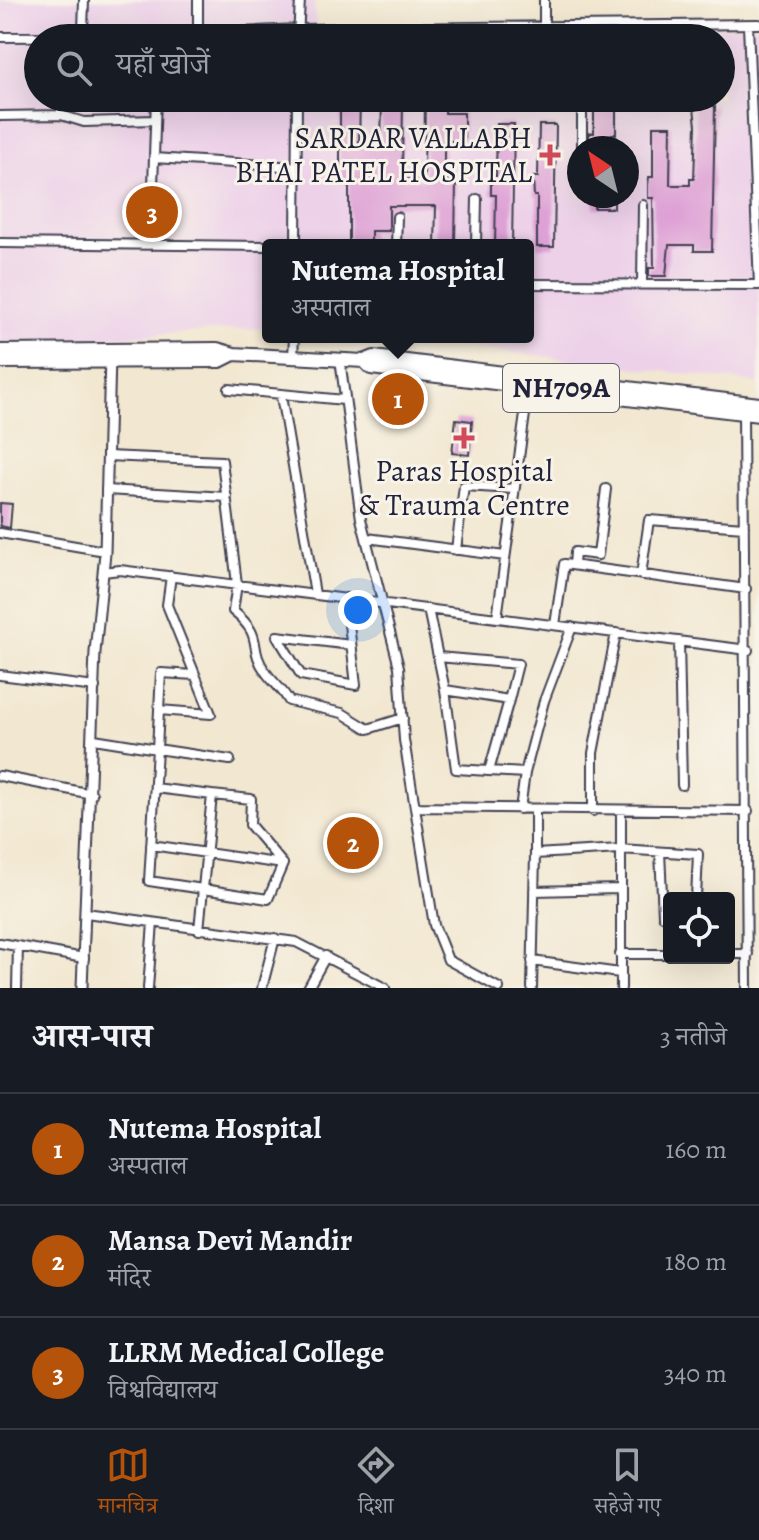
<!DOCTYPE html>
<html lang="hi">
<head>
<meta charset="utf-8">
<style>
  body { margin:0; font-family:Alegreya,"Noto Serif Devanagari",serif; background:#20242c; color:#f1f3f6 }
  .controls { position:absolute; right:24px; bottom:24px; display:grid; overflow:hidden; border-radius:8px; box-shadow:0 8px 32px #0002 }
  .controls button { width:72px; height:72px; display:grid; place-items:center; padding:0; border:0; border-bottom:2px solid #363941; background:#171b24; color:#f1f3f6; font:40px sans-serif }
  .compass { position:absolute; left:567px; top:136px; width:72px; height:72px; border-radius:50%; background:#171b24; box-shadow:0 8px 32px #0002; rotate:325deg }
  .you { position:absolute; left:358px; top:610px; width:28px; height:28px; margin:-20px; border:6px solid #fff; border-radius:50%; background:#1a73e8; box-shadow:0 0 0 12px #1a73e833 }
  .badge { display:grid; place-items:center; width:52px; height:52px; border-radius:50%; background:#b45309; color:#fff; font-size:26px; font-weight:700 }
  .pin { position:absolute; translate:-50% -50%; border:4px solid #fff; box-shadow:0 2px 8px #0006 }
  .popup { position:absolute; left:262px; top:239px; width:272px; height:104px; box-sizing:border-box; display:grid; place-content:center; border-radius:8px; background:#171b24; filter:drop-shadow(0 2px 6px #0005); font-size:26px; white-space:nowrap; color:#9ea1a6 }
  .popup b { font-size:30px; color:#f1f3f6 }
  .popup::after { content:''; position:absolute; left:50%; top:100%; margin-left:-16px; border:16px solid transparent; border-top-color:#171b24 }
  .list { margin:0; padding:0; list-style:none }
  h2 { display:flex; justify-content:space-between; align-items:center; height:104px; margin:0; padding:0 32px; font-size:34px }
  h2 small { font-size:26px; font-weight:400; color:#9ea1a6 }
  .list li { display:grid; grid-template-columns:52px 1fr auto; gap:24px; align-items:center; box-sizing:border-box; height:112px; padding:0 32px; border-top:2px solid #363941 }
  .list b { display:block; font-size:30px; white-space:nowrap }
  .list p { margin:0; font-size:26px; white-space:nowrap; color:#9ea1a6 }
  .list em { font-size:26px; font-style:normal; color:#9ea1a6 }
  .icon { flex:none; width:44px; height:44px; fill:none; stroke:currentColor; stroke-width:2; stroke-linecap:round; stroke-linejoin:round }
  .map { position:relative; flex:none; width:759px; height:988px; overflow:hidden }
  .search { position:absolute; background:#171b24; box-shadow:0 8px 32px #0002; left:24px; right:24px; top:24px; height:88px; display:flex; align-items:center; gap:20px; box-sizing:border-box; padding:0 28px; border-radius:44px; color:#9ea1a6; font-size:30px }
  .sheet { height:440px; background:#171b24 }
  nav { display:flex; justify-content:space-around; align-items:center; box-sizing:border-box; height:112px; border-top:2px solid #363941; background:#171b24; font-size:22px; color:#9ea1a6 }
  nav a { display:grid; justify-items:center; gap:4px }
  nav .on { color:#b45309 }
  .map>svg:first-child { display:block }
</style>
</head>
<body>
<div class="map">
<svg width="759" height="988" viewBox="0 0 759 988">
  <rect width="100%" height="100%" fill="#f7f3e8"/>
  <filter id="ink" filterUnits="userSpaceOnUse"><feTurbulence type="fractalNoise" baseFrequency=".0125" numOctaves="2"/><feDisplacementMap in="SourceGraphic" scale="16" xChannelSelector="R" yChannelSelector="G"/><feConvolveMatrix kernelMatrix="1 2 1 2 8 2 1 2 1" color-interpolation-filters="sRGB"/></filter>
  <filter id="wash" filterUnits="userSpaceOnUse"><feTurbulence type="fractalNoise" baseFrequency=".006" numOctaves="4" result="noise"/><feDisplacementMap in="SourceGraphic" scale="32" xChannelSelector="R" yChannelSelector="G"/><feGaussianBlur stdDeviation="1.8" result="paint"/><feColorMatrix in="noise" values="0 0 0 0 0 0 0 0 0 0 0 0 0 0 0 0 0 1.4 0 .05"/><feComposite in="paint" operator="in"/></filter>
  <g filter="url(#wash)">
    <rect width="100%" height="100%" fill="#f2e7d0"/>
    <path fill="#edd1e9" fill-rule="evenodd" d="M0,0H314L317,34L759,26V383L385,337H528V245H268V328L0,343ZM38,38H721V98H38ZM579,148H627V196H579Z"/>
    <g id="blocks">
      <path fill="#dea1d6" d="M340,98H360L359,146H381L382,98H403L402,179L424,180L425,98H445V113H464V141H444V180H456L455,245H435L436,206H389V231H371V245H349V183H340Z
        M594,98H616V134H612V148H589V133H594Z
        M693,98H708V106H715L712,251H694V245H669L666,276H649V268H654L653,198H648V185L649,177H653V126H671L670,185H690V179H694L696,126Z
        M497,124H514L512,245H495L496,195H491V176H496Z
        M539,125H556L554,247H537V196H534L533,177H538Z
        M594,196H614V208H594Z
        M456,419L472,421L469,455L452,453Z
        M0,503L12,504L10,528L0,526Z"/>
    </g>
  </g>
  <g filter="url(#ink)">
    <use href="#blocks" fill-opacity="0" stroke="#414051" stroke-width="2"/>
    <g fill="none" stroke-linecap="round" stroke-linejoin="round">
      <g stroke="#414051" stroke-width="12">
        <path id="minor" d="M544,27V0
          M83,30L84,0
          M198,34V0
          M0,37L157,36L298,29L759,24
          M298,38L300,0
          M61,98V115
          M0,116L61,115L84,122L155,120
          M582,148V98
          M154,158L296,167
          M0,243L268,246
          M151,245L156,98
          M296,245L297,98
          M396,245L397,217
          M476,245L477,199
          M528,284L759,285L748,25
          M642,284L643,205
          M293,356L294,337
          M340,359L361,519L399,667L404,740L434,925L448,960L499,988
          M229,389L344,400
          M281,396L315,594
          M743,411L747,988
          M107,456L222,461L237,584L233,611C266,638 247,645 265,671C272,682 282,688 289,701L342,713L368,729L403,718
          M106,490L227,497
          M0,533L105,551
          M367,538L505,556
          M456,550L464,486L514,489
          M574,565L575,552L598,555L606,489
          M103,572L120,570L748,650
          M641,575L649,520L744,527
          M346,598L356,685L301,675L277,636L351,645
          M428,609L445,690L509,700L518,664L438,657
          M497,618L529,385
          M555,625L564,564L746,589
          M679,641L682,785
          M0,675L95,687
          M445,690L456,769L489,771L509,700
          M159,710L161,673L195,675
          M94,739L157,749L159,710L211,714L167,605L171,576
          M489,771L525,773L520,809
          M525,773L544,701L572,627
          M0,776L92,794
          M155,788L212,795L203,889L149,881L157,749L230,760
          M415,807L748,811
          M535,810V854L620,849L698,854L696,898
          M593,811V753L616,633
          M151,845L283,864
          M660,852L663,916H669
          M534,891L619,889
          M86,913L296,942L385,988
          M199,930L203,889L268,899L283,864L250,825L251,799L212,795
          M0,943L84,958
          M620,954H669
          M729,954H748
          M532,961L620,973
          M17,988L18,946
          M148,988L153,923
          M262,988L275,938
          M308,988L326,956
          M532,988L535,854
          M621,988V812"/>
      </g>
      <g stroke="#414051" stroke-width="13">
        <path id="tertiary" d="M82,988L95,652L105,553L110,356"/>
      </g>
      <g stroke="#414051" stroke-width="16">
        <path id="trunk" d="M0,351L217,349L234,354L364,361L374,357L759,404
          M364,361L371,368L759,415
          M0,362L220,361L234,354"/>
      </g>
      <use href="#minor" stroke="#fff" stroke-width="8"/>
      <use href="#tertiary" stroke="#fff" stroke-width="9"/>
      <use href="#trunk" stroke="#fff" stroke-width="12"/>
    </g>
  </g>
  <g fill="#d1495b" stroke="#f7f3e8" stroke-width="3">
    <path d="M546 143h8v8h8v8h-8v8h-8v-8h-8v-8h8z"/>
    <path d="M460 426h8v8h8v8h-8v8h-8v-8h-8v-8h8z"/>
  </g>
  <g text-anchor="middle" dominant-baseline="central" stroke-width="6" stroke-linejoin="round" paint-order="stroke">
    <rect fill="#f7f3e8" stroke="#62616f" stroke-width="2" x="503" y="364" width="116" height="48" rx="6"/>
    <g font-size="28" font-weight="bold" fill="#22223b">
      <text x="561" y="388">NH709A</text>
    </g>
    <g font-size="30" fill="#22223b" stroke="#f7f3e8" text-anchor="end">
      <text x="532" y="138">SARDAR VALLABH<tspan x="532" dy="34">BHAI PATEL HOSPITAL</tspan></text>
      <text x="464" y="471" text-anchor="middle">Paras Hospital<tspan x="464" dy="34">&amp; Trauma Centre</tspan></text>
    </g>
  </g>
</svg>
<div class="controls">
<button><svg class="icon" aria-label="locate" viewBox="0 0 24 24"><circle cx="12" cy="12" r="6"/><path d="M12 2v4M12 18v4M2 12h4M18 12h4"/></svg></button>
</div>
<svg class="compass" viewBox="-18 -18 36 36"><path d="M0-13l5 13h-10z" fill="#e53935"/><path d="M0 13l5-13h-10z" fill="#9ea1a6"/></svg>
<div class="you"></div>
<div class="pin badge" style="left:398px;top:399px">1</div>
<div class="popup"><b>Nutema Hospital</b>अस्पताल</div>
<div class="pin badge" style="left:353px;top:843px">2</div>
<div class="pin badge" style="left:152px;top:212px">3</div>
<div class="search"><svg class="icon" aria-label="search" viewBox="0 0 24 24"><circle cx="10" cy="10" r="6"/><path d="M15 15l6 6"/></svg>यहाँ खोजें</div>
</div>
<section class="sheet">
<h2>आस-पास<small>3 नतीजे</small></h2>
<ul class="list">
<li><span class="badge">1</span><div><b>Nutema Hospital</b><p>अस्पताल</p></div><em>160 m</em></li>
<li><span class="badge">2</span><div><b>Mansa Devi Mandir</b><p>मंदिर</p></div><em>180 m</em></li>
<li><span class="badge">3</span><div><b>LLRM Medical College</b><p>विश्वविद्यालय</p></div><em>340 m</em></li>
</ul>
</section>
<nav>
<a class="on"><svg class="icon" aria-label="map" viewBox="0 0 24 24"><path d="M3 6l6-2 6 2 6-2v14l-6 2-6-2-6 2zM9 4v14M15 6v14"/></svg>मानचित्र</a>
<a><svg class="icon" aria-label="directions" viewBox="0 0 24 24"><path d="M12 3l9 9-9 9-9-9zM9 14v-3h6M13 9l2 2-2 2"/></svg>दिशा</a>
<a><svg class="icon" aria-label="saved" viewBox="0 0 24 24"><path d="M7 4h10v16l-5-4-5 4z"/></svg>सहेजे गए</a>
</nav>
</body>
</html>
